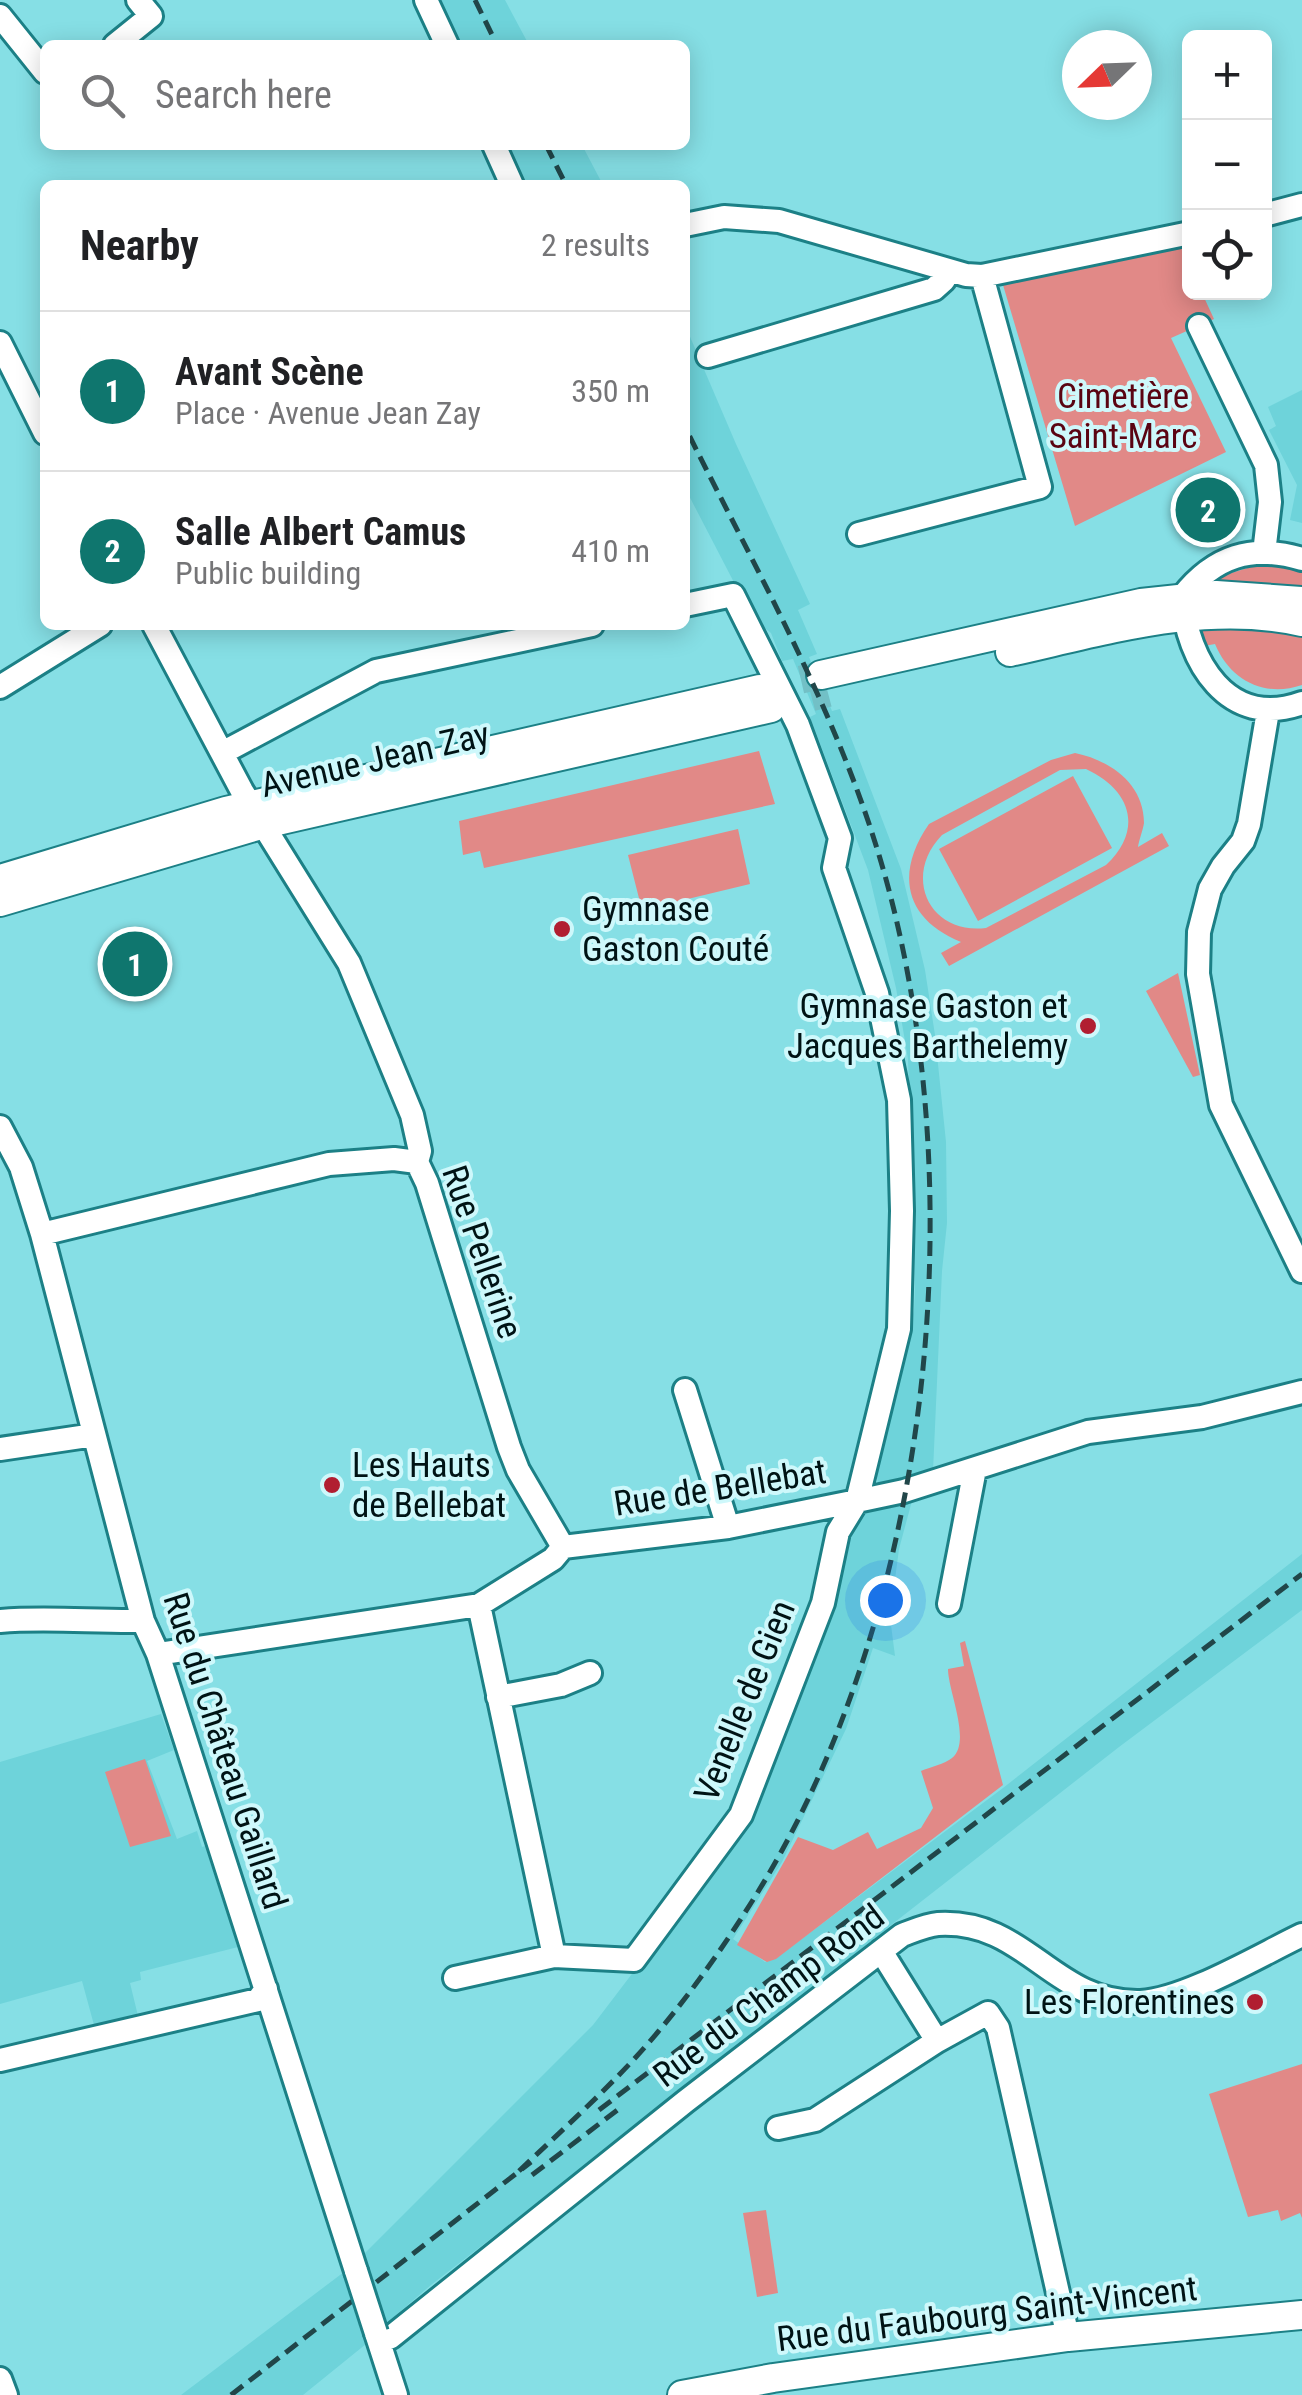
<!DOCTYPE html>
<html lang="en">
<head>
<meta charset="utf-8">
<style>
  body { margin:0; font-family:"Roboto Condensed",sans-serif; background:#f2f2f2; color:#202124 }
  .controls { position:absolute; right:30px; top:30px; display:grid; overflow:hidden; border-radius:15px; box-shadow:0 5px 25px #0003 }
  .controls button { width:90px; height:90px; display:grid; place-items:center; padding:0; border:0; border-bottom:2px solid #e0e0e0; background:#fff; color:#202124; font:50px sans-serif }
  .compass { position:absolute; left:1062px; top:30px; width:90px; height:90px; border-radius:50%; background:#fff; box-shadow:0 5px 25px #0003; rotate:247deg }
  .you { position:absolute; left:885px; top:1600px; width:35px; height:35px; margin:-25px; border:8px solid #fff; border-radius:50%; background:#1a73e8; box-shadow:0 0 0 15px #1a73e833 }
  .badge { display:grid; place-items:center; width:65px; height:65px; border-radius:50%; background:#0f766e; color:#fff; font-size:32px; font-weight:700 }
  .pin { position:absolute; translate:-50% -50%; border:5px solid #fff; box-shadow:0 2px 10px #0006 }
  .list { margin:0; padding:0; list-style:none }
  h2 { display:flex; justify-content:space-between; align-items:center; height:130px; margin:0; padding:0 40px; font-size:42px }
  h2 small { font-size:32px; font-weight:400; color:#757577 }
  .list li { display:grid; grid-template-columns:65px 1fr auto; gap:30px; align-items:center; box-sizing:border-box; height:160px; padding:0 40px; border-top:2px solid #e0e0e0 }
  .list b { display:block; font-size:38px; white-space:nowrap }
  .list p { margin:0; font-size:32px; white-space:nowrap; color:#757577 }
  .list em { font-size:32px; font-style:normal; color:#757577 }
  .icon { flex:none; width:55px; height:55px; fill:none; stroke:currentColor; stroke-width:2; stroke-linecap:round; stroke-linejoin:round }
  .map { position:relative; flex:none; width:1302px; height:2395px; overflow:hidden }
  .search { position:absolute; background:#fff; box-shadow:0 5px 25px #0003; left:40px; top:40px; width:650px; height:110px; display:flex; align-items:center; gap:25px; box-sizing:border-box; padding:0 35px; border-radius:15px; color:#757577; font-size:38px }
  .panel { position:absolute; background:#fff; box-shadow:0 5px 25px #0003; left:40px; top:180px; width:650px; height:450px; border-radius:15px }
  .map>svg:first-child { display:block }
</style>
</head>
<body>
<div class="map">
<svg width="1302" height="2395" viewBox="0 0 1302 2395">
  <rect width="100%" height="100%" fill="#86dfe5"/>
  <path fill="#6ed3da" d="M435,0H505L529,45H456Z
    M504,145H582L603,185H523Z
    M685,325L736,444L810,604L798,610L817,654L809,657L832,711L840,709L901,869L925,970L935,1035L946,1142L947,1223L942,1271L933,1471L913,1497L899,1549L890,1617L895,1656L873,1648L846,1729L782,1862L733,1939L765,1962L783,1953L1003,1788L1302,1554V1610L1119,1747L886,1929L883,1935L431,2285L382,2327L364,2330L366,2344L303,2395H181L344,2272L346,2276L363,2255L593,2025L743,1828L851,1534L860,1516L873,1506L878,1489L877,1475L914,1310L915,1286L908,1059L896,988L868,870L810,717L816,714L793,659L782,661L771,633L753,619L685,488Z
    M1302,390V523L1290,520L1297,485L1269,430L1276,426L1268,407Z
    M161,1714L174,1750L147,1761L177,1839L197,1831L202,1847L205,1846L238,1947L140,1972L141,1980L130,1983L138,2016L94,2025L82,1981L0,2004V1762Z"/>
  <path fill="#e18987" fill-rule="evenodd" d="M1181,244L1189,264L1190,292L1202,293L1214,319L1171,338L1226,452L1075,526L1003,285Z
    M1264,563L1302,570V591L1214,584L1218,577Z
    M1202,623L1302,630V685C1264,698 1230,680 1215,644L1204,646L1198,628Z
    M759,751L775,804L484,868L480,851L463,855L459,821Z
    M1075,753C1109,760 1144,783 1144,823C1143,830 1139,840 1138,847L1162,833L1169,846L949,966L941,953L961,942C904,919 895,873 929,824L1051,760ZM1086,769C1131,790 1144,829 1106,865L986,928C929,935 902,876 942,835L1060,770Z
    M1073,776L1112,848L978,921L939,849Z
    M738,829L750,884L642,910L628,855Z
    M1178,973L1200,1075L1193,1077L1146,991Z
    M965,1641L1003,1785L776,1959L767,1962L737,1945L798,1837L833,1850L868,1832L877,1849L921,1828L933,1808L921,1771C930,1767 945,1764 952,1758C972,1742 948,1691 948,1669L964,1666L960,1643Z
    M145,1759L171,1836L130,1847L105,1772Z
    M1302,2064V2218L1300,2213L1281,2221L1278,2210L1248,2217L1209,2094Z
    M766,2210L778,2293L757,2297L743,2213Z"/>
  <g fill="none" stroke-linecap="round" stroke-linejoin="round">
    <path stroke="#72c0c6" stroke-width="28" stroke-dasharray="28 14" stroke-linecap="butt" d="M760,689L821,675
      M771,708L828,693"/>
    <g stroke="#1c8086" stroke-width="28">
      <path id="minor" d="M426,0L447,45
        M0,16L45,72
        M115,45L151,16L138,0
        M494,145L512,185
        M1264,215L1302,205
        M685,225L724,217L779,221L966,275L982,276L1190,233
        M1199,326L1266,465L1270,502L1264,553
        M0,343L45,433
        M708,356L934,289L944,280L948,270
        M859,534L1040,487L982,276
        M1302,559C1252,544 1214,556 1182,597C1187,661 1228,730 1302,703
        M154,625L242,791L349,963L412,1115L420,1151L417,1162
        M0,687L100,625
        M1268,711L1249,824L1243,841L1223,866L1210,889L1199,932L1198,974L1221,1105L1302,1271
        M222,753L376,671L592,625
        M0,1127L21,1167L42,1234L143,1621L158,1654L356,2271
        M42,1234L329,1164L394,1159L417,1162L427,1183L509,1447L518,1470L563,1547
        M685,1390L728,1527
        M0,1449L94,1435
        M949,1604L975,1469
        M479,1605L554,1956
        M0,1621C48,1617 95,1622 143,1621
        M158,1654L479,1605L553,1559L563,1547L728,1527L857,1501L904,1491L1088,1432L1202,1417L1302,1392
        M498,1697L561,1685L590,1673
        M881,1951L937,2041
        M455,1978L554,1956L634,1960L741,1815L823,1603L838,1532L857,1501L899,1329L902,1211L899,1100L877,993L834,868L840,838L798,725L733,595L685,605
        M0,2060L258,2000L266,1989
        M778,2128L815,2120L937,2041L988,2013L998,2028L1068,2337
        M376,2333L396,2395
        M379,2342L391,2337L686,2101L902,1935C913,1931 926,1925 938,1924C1027,1919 1052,2004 1140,2002C1185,2000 1260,1955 1302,1935
        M0,2379L6,2395"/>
    </g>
    <g stroke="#1c8086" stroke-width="32">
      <path id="major" d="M1010,652C1105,631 1204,600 1302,622
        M821,675L1141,603L1216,595L1302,601
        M0,879L226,811L760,689
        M0,902L264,824L771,708
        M682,2395L773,2378L1068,2337L1302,2315"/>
    </g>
    <use href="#minor" stroke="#fff" stroke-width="22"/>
    <use href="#major" stroke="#fff" stroke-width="28"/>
    <path stroke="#214649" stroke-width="5" stroke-dasharray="15 8" stroke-linecap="butt" d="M475,0L497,45
      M546,145L566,185
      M599,2110L1302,1574
      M519,2171C559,2133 599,2097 636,2057C679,2010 717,1957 751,1903C934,1615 977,1180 879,855C834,706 754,566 685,427
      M532,2175L620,2108
      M231,2395L531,2162"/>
    <g stroke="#1c8086" stroke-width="28" stroke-linecap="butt">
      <path id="minor-bridge" d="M356,2271L376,2333"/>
    </g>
    <use href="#minor-bridge" stroke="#fff" stroke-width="22"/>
  </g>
  <g fill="#b11e31" stroke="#cef8fb" stroke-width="4">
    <circle cx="562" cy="929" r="10"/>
    <circle cx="1088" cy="1026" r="10"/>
    <circle cx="332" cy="1485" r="10"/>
    <circle cx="1255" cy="2002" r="10"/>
  </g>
  <g text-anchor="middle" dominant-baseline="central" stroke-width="8" stroke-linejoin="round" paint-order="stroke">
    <g font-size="35" fill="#5a0412" stroke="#cef8fb">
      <text x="1123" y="396">Cimetière<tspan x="1123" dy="40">Saint-Marc</tspan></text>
    </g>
    <g font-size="35" fill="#001315" stroke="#cef8fb">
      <text transform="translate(375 760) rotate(-13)">Avenue Jean Zay</text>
      <text transform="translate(482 1252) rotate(71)">Rue Pellerine</text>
      <text transform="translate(720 1488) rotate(-9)">Rue de Bellebat</text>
      <text transform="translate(745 1701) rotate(-68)">Venelle de Gien</text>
      <text transform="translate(225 1751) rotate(72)">Rue du Château Gaillard</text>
      <text transform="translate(769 1996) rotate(-37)">Rue du Champ Rond</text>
      <text transform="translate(987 2314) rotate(-7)">Rue du Faubourg Saint-Vincent</text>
    </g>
    <g font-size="35" fill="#001315" stroke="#cef8fb" text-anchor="start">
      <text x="582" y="909">Gymnase<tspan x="582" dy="40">Gaston Couté</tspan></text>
      <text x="1068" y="1006" text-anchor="end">Gymnase Gaston et<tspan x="1068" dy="40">Jacques Barthelemy</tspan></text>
      <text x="352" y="1465">Les Hauts<tspan x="352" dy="40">de Bellebat</tspan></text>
      <text x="1235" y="2002" text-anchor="end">Les Florentines</text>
    </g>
  </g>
</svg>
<div class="controls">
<button>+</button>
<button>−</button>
<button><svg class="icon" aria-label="locate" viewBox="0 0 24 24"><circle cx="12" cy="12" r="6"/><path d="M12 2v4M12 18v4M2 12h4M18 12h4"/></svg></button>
</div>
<svg class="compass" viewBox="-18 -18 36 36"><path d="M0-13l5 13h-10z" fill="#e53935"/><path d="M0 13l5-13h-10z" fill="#757577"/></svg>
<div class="you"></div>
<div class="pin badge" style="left:135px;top:964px">1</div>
<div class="pin badge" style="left:1208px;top:510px">2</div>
<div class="search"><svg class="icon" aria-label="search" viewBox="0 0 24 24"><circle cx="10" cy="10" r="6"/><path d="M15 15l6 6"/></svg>Search here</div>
<section class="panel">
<h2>Nearby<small>2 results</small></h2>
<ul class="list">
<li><span class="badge">1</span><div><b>Avant Scène</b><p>Place · Avenue Jean Zay</p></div><em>350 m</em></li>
<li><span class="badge">2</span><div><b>Salle Albert Camus</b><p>Public building</p></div><em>410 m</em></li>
</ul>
</section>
</div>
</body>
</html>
